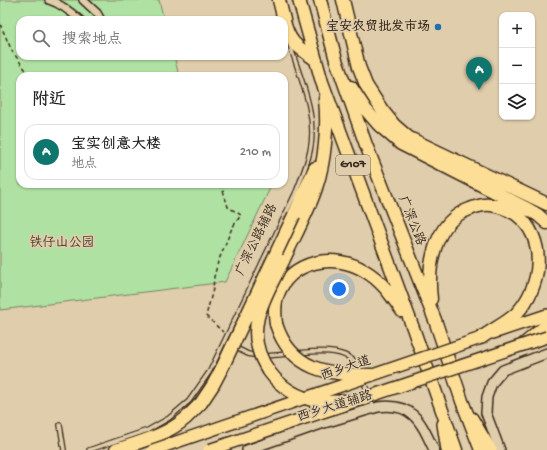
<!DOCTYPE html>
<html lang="zh">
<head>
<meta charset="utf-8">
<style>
  body { margin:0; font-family:"Gochi Hand","LXGW WenKai TC",sans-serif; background:#f6f6f6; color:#222 }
  .controls { position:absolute; right:12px; top:12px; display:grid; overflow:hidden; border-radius:8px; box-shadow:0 1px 3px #0004 }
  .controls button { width:36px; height:36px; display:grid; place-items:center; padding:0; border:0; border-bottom:1px solid #e0e0e0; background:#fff; color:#222; font:20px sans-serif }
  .you { position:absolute; left:339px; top:289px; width:14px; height:14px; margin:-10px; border:3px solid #fff; border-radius:50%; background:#1a73e8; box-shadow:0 0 0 6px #1a73e833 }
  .badge { display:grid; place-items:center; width:26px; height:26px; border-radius:50%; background:#0f766e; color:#fff; font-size:13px; font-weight:700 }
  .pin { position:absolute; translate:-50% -33px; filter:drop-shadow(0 1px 2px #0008) }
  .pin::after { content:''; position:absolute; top:21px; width:14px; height:12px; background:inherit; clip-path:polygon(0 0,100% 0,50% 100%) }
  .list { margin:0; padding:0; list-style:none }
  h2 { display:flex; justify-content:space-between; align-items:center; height:52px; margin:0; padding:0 16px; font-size:17px }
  h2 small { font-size:13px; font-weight:400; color:#767676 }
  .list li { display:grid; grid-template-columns:26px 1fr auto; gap:12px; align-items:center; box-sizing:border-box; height:56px; margin:0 8px 8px; padding:0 8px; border:1px solid #e0e0e0; border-radius:12px }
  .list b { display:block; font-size:15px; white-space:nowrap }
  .list p { margin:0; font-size:13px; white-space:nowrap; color:#767676 }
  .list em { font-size:13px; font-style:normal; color:#767676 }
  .icon { flex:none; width:22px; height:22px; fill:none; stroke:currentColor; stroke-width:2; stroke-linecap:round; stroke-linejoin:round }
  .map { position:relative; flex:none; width:547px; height:450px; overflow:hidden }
  .search { position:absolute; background:#fff; box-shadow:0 1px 3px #0004; left:16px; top:16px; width:272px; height:44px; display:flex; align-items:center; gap:10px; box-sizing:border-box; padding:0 14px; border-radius:12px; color:#767676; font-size:15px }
  .panel { position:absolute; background:#fff; box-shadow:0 1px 3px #0004; left:16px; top:72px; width:272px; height:116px; border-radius:12px }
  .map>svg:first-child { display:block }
</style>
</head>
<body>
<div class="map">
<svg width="547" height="450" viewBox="0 0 547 450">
  <rect width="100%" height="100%" fill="#dfcdab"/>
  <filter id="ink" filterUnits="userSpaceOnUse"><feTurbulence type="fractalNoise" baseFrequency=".025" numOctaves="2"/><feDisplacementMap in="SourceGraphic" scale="8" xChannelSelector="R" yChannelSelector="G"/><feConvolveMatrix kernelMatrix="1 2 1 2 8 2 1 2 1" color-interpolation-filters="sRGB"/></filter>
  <g filter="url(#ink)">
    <path fill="#aee1a2" stroke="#748660" d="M0,0H159L164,20H20V56H174L179,76H20V184H272L225,282L0,310Z"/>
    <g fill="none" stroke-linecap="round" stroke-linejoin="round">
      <g stroke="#3b2a1e" stroke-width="6">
        <path id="service" d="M234,347L248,354L258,356
          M298,353C319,351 352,347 361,372
          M264,356L290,354
          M363,380L374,408
          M60,425L64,450
          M89,450L148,430L169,418L189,401L210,371L296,192C301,179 307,165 310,151C318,115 300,78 290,45"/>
      </g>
      <g stroke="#3b2a1e" stroke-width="10">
        <path id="minor" d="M49,0C61,4 70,11 80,20
          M83,0L97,13L101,20"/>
      </g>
      <g stroke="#3b2a1e" stroke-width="12">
        <path id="tertiary" d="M247,450L321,424L378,407C413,402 421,422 434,450
          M500,450L486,413L487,397L492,383L503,370L547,353"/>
      </g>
      <g stroke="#3b2a1e" stroke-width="14">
        <path id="primary" d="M493,333L547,315
          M472,418L491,450
          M443,424L447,450"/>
      </g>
      <g stroke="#3b2a1e" stroke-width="15">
        <path id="trunk" d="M279,0L284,20
          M299,0L322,82L413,328L456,450
          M320,0L336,60L366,145L435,320L462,401L481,450
          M343,0L359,67L366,85L382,110L394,125L409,138L547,204
          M284,21C289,43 298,47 316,60
          M351,87L366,110L379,125L401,144L526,208L538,215L547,223
          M294,215L315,168
          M283,261C294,237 308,213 316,188C325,161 328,127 325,99
          M431,299C427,267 434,221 470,209C477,206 484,204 491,205C500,206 509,210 516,214C547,238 543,286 516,314C506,323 492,330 481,338
          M276,324C275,315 274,306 277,297C289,260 335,252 365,271C382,281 391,295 402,311
          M524,344L547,325
          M116,450C140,442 167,435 186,418C191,413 196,408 201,403"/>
      </g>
      <path stroke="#3b2a1e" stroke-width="1.5" stroke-dasharray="4 3" stroke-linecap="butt" d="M0,24L12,51L30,76
        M221,184L228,207L241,215L232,228L218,262L214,277L213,289L206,316L223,332"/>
      <use href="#service" stroke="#dfcdab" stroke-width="3.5"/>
      <use href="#minor" stroke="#dfcdab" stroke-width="7"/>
      <use href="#tertiary" stroke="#dfcdab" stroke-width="9"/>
      <use href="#primary" stroke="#fcde96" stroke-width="11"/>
      <use href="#trunk" stroke="#fcde96" stroke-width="12"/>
      <g stroke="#3b2a1e" stroke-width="14" stroke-linecap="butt">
        <path id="primary-bridge" d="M153,450L481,338
          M209,450L547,337"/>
      </g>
      <g stroke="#3b2a1e" stroke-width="15" stroke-linecap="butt">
        <path id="trunk-bridge" d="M283,261C274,279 263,298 258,317C248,357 279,396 318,401C333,403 349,401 364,399
          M276,324C291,371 329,375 372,375
          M201,403L213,385L223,366L294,215"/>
      </g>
      <use href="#primary-bridge" stroke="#fcde96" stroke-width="11"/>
      <use href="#trunk-bridge" stroke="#fcde96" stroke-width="12"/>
    </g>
  </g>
  <circle fill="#1f6fb2" stroke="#dfcdab" stroke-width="1.5" cx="438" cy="27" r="4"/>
  <g text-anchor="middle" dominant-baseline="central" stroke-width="3.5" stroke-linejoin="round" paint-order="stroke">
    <rect fill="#dfcdab" stroke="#6c5b48" stroke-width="1" x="336" y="155" width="34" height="20" rx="3"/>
    <g font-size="12" font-weight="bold" fill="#3b2a1e">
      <text x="353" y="165">G107</text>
    </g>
    <g font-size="13" font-weight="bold" fill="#3b2a1e" stroke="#dfcdab" text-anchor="end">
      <text x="430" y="27">宝安农贸批发市场</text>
    </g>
    <g font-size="13" fill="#3b2a1e" stroke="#dfcdab">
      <text transform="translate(411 221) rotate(68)">广深公路</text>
      <text transform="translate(257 240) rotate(-64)">广深公路辅路</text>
      <text transform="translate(346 369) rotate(-19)">西乡大道</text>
      <text transform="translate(335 407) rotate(-17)">西乡大道辅路</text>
    </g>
    <g font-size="13" fill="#463c2b" stroke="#dfcdab">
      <text x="62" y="243">铁仔山公园</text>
    </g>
  </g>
</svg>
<div class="controls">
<button>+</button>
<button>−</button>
<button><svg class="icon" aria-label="layers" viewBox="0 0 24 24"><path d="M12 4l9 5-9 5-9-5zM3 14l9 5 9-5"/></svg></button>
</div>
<div class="you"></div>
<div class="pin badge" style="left:479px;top:90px">A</div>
<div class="search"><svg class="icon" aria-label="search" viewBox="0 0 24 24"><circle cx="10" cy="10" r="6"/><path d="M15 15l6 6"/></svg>搜索地点</div>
<section class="panel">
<h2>附近<small></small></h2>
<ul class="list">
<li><span class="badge">A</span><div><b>宝实创意大楼</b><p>地点</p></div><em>210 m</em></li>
</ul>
</section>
</div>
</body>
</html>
